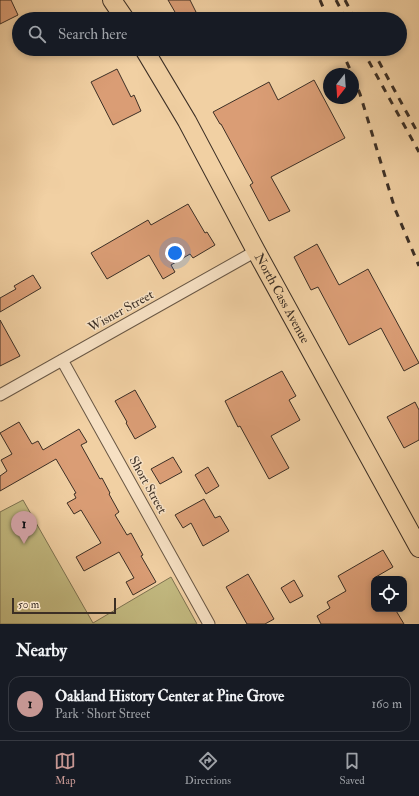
<!DOCTYPE html>
<html lang="en">
<head>
<meta charset="utf-8">
<style>
  body { margin:0; font-family:"IM FELL Double Pica",serif; background:#242831; color:#f1f3f6 }
  .controls { position:absolute; right:12px; bottom:12px; display:grid; overflow:hidden; border-radius:8px; box-shadow:0 2px 6px #0003 }
  .controls button { width:36px; height:36px; display:grid; place-items:center; padding:0; border:0; border-bottom:1px solid #363941; background:#171b24; color:#f1f3f6; font:20px sans-serif }
  .compass { position:absolute; left:323px; top:68px; width:36px; height:36px; border-radius:50%; background:#171b24; box-shadow:0 2px 6px #0003; rotate:197deg }
  .scale { position:absolute; left:12px; bottom:10px; width:104px; box-sizing:border-box; padding-left:4px; border:2px solid #3c2f25; border-top:0; font-size:11px; line-height:14px; white-space:nowrap; color:#3c2f25; -webkit-text-stroke:3px #f6e0c3; paint-order:stroke }
  .you { position:absolute; left:175px; top:253px; width:14px; height:14px; margin:-10px; border:3px solid #fff; border-radius:50%; background:#1a73e8; box-shadow:0 0 0 6px #1a73e833 }
  .badge { display:grid; place-items:center; width:26px; height:26px; border-radius:50%; background:#c59692; color:#111; font-size:13px; font-weight:700 }
  .pin { position:absolute; translate:-50% -33px; filter:drop-shadow(0 1px 2px #0008) }
  .pin::after { content:''; position:absolute; top:21px; width:14px; height:12px; background:inherit; clip-path:polygon(0 0,100% 0,50% 100%) }
  .list { margin:0; padding:0; list-style:none }
  h2 { display:flex; justify-content:space-between; align-items:center; height:52px; margin:0; padding:0 16px; font-size:17px }
  h2 small { font-size:13px; font-weight:400; color:#9ea1a6 }
  .list li { display:grid; grid-template-columns:26px 1fr auto; gap:12px; align-items:center; box-sizing:border-box; height:56px; margin:0 8px 8px; padding:0 8px; border:1px solid #363941; border-radius:12px }
  .list b { display:block; font-size:15px; white-space:nowrap }
  .list p { margin:0; font-size:13px; white-space:nowrap; color:#9ea1a6 }
  .list em { font-size:13px; font-style:normal; color:#9ea1a6 }
  .icon { flex:none; width:22px; height:22px; fill:none; stroke:currentColor; stroke-width:2; stroke-linecap:round; stroke-linejoin:round }
  .map { position:relative; flex:none; width:419px; height:624px; overflow:hidden }
  .search { position:absolute; background:#171b24; box-shadow:0 2px 6px #0003; left:12px; right:12px; top:12px; height:44px; display:flex; align-items:center; gap:10px; box-sizing:border-box; padding:0 14px; border-radius:22px; color:#9ea1a6; font-size:15px }
  .sheet { height:116px; background:#171b24 }
  nav { display:flex; justify-content:space-around; align-items:center; box-sizing:border-box; height:56px; border-top:1px solid #363941; background:#171b24; font-size:11px; color:#9ea1a6 }
  nav a { display:grid; justify-items:center; gap:2px }
  nav .on { color:#c59692 }
  .map>svg:first-child { display:block }
</style>
</head>
<body>
<div class="map">
<svg width="419" height="624" viewBox="0 0 419 624">
  <rect width="100%" height="100%" fill="#f1d0a3"/>
  <filter id="stains"><feTurbulence type="fractalNoise" baseFrequency=".005" numOctaves="4"/><feColorMatrix values="0 0 0 0 .2 0 0 0 0 .09 0 0 0 0 .02 0 0 0 .5 -.17"/></filter>
  <radialGradient id="worn" r=".72"><stop offset=".6" stop-color="#630" stop-opacity="0"/><stop offset="1" stop-color="#630" stop-opacity=".3"/></radialGradient>
  <path fill="#c2b980" stroke="#7f7452" d="M23,500L93,623L171,577L197,624H0V512Z"/>
  <path fill="#da9d75" stroke="#3c2f25" d="M0,0H11L18,15L0,24Z
    M168,0H190L196,12L182,19H179Z
    M117,69L131,97L134,95L141,111L113,125L91,82Z
    M314,80L345,138L271,177L290,211L269,221L250,185L253,183L221,124H220L213,112L269,82L278,100Z
    M188,204L205,233L207,232L215,245L193,258L190,254L171,265L175,272L163,279L149,255L107,279L91,253L148,220L151,225Z
    M317,244L339,285L368,269L419,363L404,371L381,328L349,345L318,287L311,290L294,257Z
    M33,275L41,288L0,312V298L16,289L14,286Z
    M0,320L20,356L0,366Z
    M282,371L296,396L289,400L300,420L271,436L289,468L269,479L240,426L238,427L225,401Z
    M135,390L156,427L135,439L126,423L127,422L115,401Z
    M415,402L419,410V440L404,448L387,417Z
    M19,422L32,444L38,441L43,450L79,429L87,442L81,445L100,479L102,478L110,493L109,494L119,512L115,515L127,535L131,533L143,555L141,556L156,582L133,595L126,582L134,578L119,552L84,571L76,557L101,543L81,510L74,514L67,503L76,498L74,494L76,493L56,459L0,491V476L7,471L1,460L12,454L0,433Z
    M173,457L182,472L160,484L151,469Z
    M208,467L219,486L206,494L195,475Z
    M204,499L215,518L220,516L229,531L203,546L191,523L183,528L175,515Z
    M383,550L393,567L374,578V609H395L404,624H321L317,616L330,608L327,602L346,591L338,576Z
    M248,574L274,619L265,624H247L226,587Z
    M294,580L303,596L290,603L281,588Z"/>
  <g fill="none" stroke-linecap="round" stroke-linejoin="round">
    <g stroke="#695744" stroke-width="13">
      <path id="minor" d="M62,360L209,624
        M0,395L256,251"/>
    </g>
    <g stroke="#3c2f25" stroke-width="20">
      <g id="primary">
        <path d="M112,0L125,19"/>
        <path id="s1" d="M144,49L187,121L256,251L419,548"/>
      </g>
    </g>
    <use href="#minor" stroke="#f6e0c3" stroke-width="11"/>
    <use href="#primary" stroke="#f1d0a3" stroke-width="18"/>
    <path stroke="#3c2f25" stroke-width="3" stroke-dasharray="7 7" stroke-linecap="butt" d="M320,0L328,19
      M336,0L346,19
      M345,0L355,19
      M341,49L352,74
      M362,49L419,152
      M372,49L419,135
      M353,77L360,94L395,209L419,266"/>
  </g>
  <g text-anchor="middle" dominant-baseline="central" stroke-width="3" stroke-linejoin="round" paint-order="stroke">
    <g font-size="13" fill="#3c2f25" stroke="#f6e0c3">
      <text stroke="none"><textPath href="#s1" startOffset="285">North Cass Avenue</textPath></text>
      <text transform="translate(121 311) rotate(-29)">Wisner Street</text>
      <text transform="translate(148 485) rotate(61)">Short Street</text>
    </g>
  </g>
  <rect width="100%" height="100%" filter="url(#stains)"/>
  <rect width="100%" height="100%" fill="url(#worn)"/>
</svg>
<div class="controls">
<button><svg class="icon" aria-label="locate" viewBox="0 0 24 24"><circle cx="12" cy="12" r="6"/><path d="M12 2v4M12 18v4M2 12h4M18 12h4"/></svg></button>
</div>
<svg class="compass" viewBox="-18 -18 36 36"><path d="M0-13l5 13h-10z" fill="#e53935"/><path d="M0 13l5-13h-10z" fill="#9ea1a6"/></svg>
<div class="scale">50 m</div>
<div class="you"></div>
<div class="pin badge" style="left:24px;top:544px">1</div>
<div class="search"><svg class="icon" aria-label="search" viewBox="0 0 24 24"><circle cx="10" cy="10" r="6"/><path d="M15 15l6 6"/></svg>Search here</div>
</div>
<section class="sheet">
<h2>Nearby<small></small></h2>
<ul class="list">
<li><span class="badge">1</span><div><b>Oakland History Center at Pine Grove</b><p>Park · Short Street</p></div><em>160 m</em></li>
</ul>
</section>
<nav>
<a class="on"><svg class="icon" aria-label="map" viewBox="0 0 24 24"><path d="M3 6l6-2 6 2 6-2v14l-6 2-6-2-6 2zM9 4v14M15 6v14"/></svg>Map</a>
<a><svg class="icon" aria-label="directions" viewBox="0 0 24 24"><path d="M12 3l9 9-9 9-9-9zM9 14v-3h6M13 9l2 2-2 2"/></svg>Directions</a>
<a><svg class="icon" aria-label="saved" viewBox="0 0 24 24"><path d="M7 4h10v16l-5-4-5 4z"/></svg>Saved</a>
</nav>
</body>
</html>
